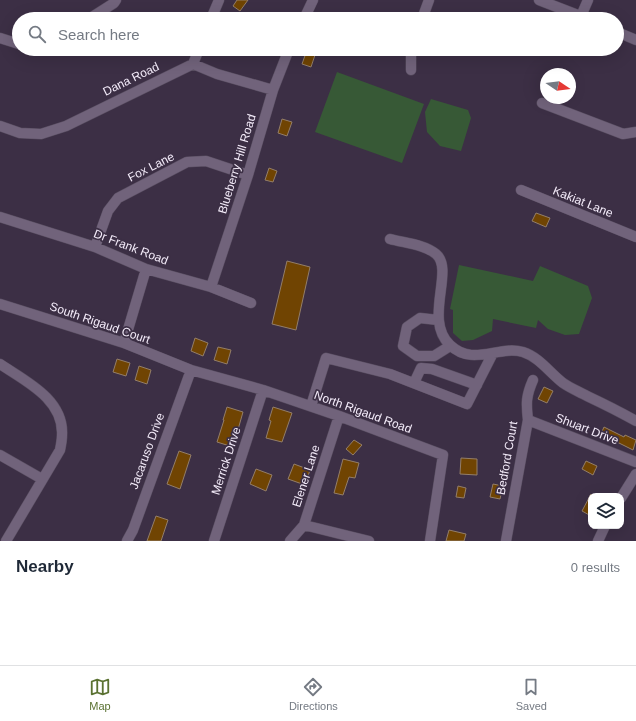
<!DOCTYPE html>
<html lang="en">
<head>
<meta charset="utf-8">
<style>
  body { margin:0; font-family:Helvetica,sans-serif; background:#f2f2f3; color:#1f2937 }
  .controls { position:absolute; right:12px; bottom:12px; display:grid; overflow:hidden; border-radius:8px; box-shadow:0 4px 16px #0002 }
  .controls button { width:36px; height:36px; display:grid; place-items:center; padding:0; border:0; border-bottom:1px solid #e0e1e3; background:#fff; color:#1f2937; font:20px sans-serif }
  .compass { position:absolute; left:540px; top:68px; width:36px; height:36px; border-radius:50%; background:#fff; box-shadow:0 4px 16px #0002; rotate:103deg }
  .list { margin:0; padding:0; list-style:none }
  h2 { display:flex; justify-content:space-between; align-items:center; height:52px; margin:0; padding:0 16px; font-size:17px }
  h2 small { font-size:13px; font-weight:400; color:#747a83 }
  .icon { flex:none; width:22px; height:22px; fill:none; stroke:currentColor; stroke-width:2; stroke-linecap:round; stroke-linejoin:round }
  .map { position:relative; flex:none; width:636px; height:541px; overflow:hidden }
  .search { position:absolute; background:#fff; box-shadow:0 4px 16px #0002; left:12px; right:12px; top:12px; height:44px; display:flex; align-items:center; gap:10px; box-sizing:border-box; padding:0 14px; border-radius:22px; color:#747a83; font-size:15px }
  .sheet { height:124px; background:#fff }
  nav { display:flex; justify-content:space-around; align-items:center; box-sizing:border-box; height:56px; border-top:1px solid #e0e1e3; background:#fff; font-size:11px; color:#747a83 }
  nav a { display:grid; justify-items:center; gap:2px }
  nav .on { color:#5a7131 }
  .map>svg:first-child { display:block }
</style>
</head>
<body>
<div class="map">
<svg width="636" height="541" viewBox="0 0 636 541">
  <rect width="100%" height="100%" fill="#3c2f45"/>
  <path fill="#375936" d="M337,72L424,104L402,163L315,132Z
    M431,99L468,110L471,118L461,151L440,146L427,132L425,112Z
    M459,265L533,281L540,266L588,286L592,298L579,334L565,335L548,329L538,320L536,328L493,319L492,331L473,340L462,341L453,333V310L450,309Z"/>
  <path fill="#704402" stroke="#937e69" d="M237,0H248L240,11L233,6Z
    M307,50L316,52L311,67L302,64Z
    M282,119L292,122L287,136L278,133Z
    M269,168L277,171L273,182L265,180Z
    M536,213L550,218L546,227L532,221Z
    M287,261L310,267L296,330L272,324Z
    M195,338L208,343L203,356L191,351Z
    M218,347L231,350L227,364L214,360Z
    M117,359L130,363L126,376L113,372Z
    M139,366L151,370L147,384L135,380Z
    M544,387L553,391L547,403L538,399Z
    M227,407L243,412L233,447L217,442L224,420H223Z
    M273,407L292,413L282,442L266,438L271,421L269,420Z
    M604,427L624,437L625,435L636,440L633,450L613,440L612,442L600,436Z
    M354,440L362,445L353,455L346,449Z
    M179,451L191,455L180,489L167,484Z
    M461,458L477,459V475L460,474Z
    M343,459L359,463L355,478L349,477L343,495L334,493Z
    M586,461L597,466L593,475L582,469Z
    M294,464L310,470L305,485L288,479Z
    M256,469L272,475L266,491L250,484Z
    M493,484L503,486L500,499L490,497Z
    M458,486L466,488L464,498L456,497Z
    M591,494V516L582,511Z
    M156,516L168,520L161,541H147Z
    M449,530L466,534L464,541H446Z"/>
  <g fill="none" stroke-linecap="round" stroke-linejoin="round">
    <g stroke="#594e61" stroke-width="11">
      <path id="minor" d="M539,0L588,19
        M581,16L588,0
        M89,19L114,3L116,0
        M211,19L219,0
        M304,19L313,0
        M422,19L429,0
        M617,32L636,40
        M0,38L19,44
        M193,64L199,49
        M411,70V49
        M542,103L623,134L636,132
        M0,126L20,133L41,134L66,126L193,64L217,74L273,90
        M521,190L636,237
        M0,217L95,247L146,269L211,287L251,303
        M390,239C404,243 424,244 436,254C455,270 423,320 450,345C473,367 498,345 523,352C539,357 550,373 563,383C570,388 580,392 587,396C604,404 620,412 636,421
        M95,247L108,211L118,198L187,162L206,161L248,175
        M211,287L248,175L273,90L289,49
        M0,304L124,343L191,370L263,390L339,416L443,455L430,541
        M438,320L420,318L407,327L403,346L417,356H434L450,346
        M124,343L146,269
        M0,364C25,381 64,399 62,435C62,440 61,445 60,450L6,541
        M414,383L421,368L432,369L477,385
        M311,406L326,358L390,374L467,404L493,353
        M528,420L636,462
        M0,455L42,479
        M621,498L636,474
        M304,525L369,541
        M127,541L133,530L191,370
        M214,541L263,390
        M290,541L304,525L339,416
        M506,541L528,420C526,403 526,396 533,380
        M598,541L605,526"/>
    </g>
    <use href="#minor" stroke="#71637b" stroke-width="10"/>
  </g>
  <g text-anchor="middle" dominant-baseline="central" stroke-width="3.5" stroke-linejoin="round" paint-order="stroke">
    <g font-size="12" fill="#f4ecfa" stroke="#3c2f45">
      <text transform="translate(131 79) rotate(-26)">Dana Road</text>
      <text transform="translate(237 164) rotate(-73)">Blueberry Hill Road</text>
      <text transform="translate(151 167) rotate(-27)">Fox Lane</text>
      <text transform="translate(583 202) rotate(22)">Kakiat Lane</text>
      <text transform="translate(131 247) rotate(21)">Dr Frank Road</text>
      <text transform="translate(100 323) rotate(19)">South Rigaud Court</text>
      <text transform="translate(363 412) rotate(20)">North Rigaud Road</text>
      <text transform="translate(587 429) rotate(21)">Shuart Drive</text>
      <text transform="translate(147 451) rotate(-70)">Jacaruso Drive</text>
      <text transform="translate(507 458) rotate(-80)">Bedford Court</text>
      <text transform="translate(226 461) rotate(-72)">Merrick Drive</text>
      <text transform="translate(306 476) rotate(-72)">Elener Lane</text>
    </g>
  </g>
</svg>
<div class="controls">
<button><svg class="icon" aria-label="layers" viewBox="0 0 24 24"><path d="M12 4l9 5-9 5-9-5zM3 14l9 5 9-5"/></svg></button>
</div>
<svg class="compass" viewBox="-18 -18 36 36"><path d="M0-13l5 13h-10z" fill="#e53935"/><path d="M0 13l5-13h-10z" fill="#747a83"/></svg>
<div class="search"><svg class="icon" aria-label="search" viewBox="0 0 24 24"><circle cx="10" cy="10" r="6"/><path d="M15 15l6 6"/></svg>Search here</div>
</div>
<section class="sheet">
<h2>Nearby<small>0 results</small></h2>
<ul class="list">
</ul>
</section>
<nav>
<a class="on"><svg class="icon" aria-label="map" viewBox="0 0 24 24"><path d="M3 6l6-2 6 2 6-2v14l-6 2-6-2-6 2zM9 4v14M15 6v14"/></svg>Map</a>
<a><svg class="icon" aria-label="directions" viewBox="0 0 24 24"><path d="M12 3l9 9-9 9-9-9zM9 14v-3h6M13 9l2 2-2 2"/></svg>Directions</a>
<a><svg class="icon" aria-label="saved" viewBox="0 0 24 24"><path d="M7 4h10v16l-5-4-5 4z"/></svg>Saved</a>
</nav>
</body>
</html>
